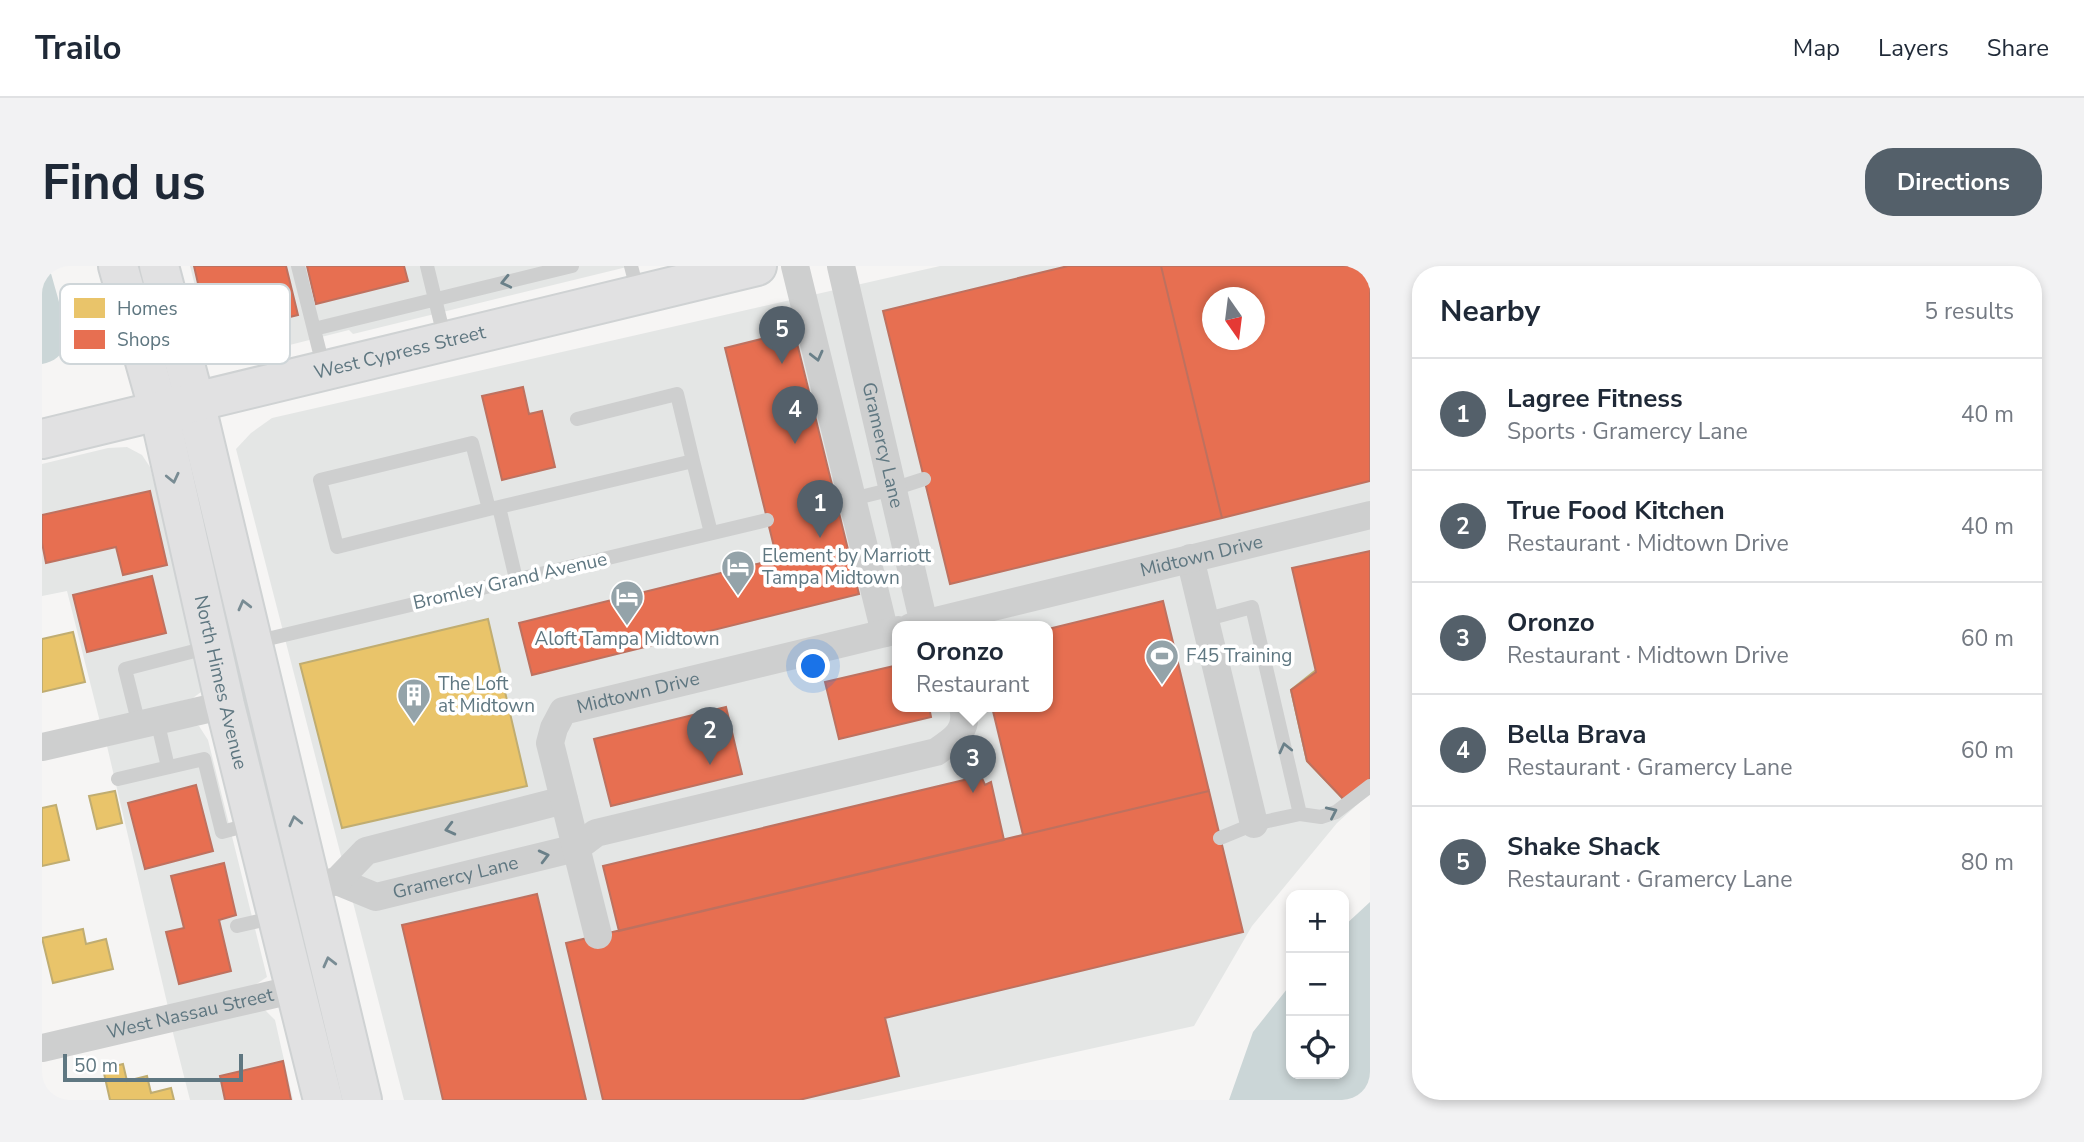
<!DOCTYPE html>
<html lang="en">
<head>
<meta charset="utf-8">
<style>
  body { margin:0; font-family:"Nunito Sans",sans-serif; background:#f2f2f3; color:#1f2937 }
  .controls { position:absolute; right:21px; bottom:21px; display:grid; overflow:hidden; border-radius:14px; box-shadow:0 4px 10px #0003 }
  .controls button { width:63px; height:63px; display:grid; place-items:center; padding:0; border:0; border-bottom:2px solid #e0e1e3; background:#fff; color:#1f2937; font:35px sans-serif }
  .compass { position:absolute; left:1160px; top:21px; width:63px; height:63px; border-radius:50%; background:#fff; box-shadow:0 4px 10px #0003; rotate:166deg }
  .scale { position:absolute; left:21px; bottom:18px; width:180px; box-sizing:border-box; padding-left:7px; border:4px solid #5f7781; border-top:0; font-size:19px; line-height:24px; white-space:nowrap; color:#5f7781; -webkit-text-stroke:5px #fff; paint-order:stroke }
  .you { position:absolute; left:772px; top:401px; width:24px; height:24px; margin:-18px; border:5px solid #fff; border-radius:50%; background:#1a73e8; box-shadow:0 0 0 10px #1a73e833 }
  .badge { display:grid; place-items:center; width:46px; height:46px; border-radius:50%; background:#54606a; color:#fff; font-size:23px; font-weight:700 }
  .pin { position:absolute; translate:-50% -58px; filter:drop-shadow(0 2px 4px #0008) }
  .pin::after { content:''; position:absolute; top:37px; width:24px; height:21px; background:inherit; clip-path:polygon(0 0,100% 0,50% 100%) }
  .popup { position:absolute; left:850px; top:355px; width:161px; height:91px; box-sizing:border-box; display:grid; place-content:center; border-radius:14px; background:#fff; filter:drop-shadow(0 2px 5px #0005); font-size:23px; white-space:nowrap; color:#747a83 }
  .popup b { font-size:26px; color:#1f2937 }
  .popup::after { content:''; position:absolute; left:50%; top:100%; margin-left:-14px; border:14px solid transparent; border-top-color:#fff }
  .list { margin:0; padding:0; list-style:none }
  h2 { display:flex; justify-content:space-between; align-items:center; height:91px; margin:0; padding:0 28px; font-size:30px }
  h2 small { font-size:23px; font-weight:400; color:#747a83 }
  .list li { display:grid; grid-template-columns:46px 1fr auto; gap:21px; align-items:center; box-sizing:border-box; height:112px; padding:0 28px; border-top:2px solid #e0e1e3 }
  .list b { display:block; font-size:26px; white-space:nowrap }
  .list p { margin:0; font-size:23px; white-space:nowrap; color:#747a83 }
  .list em { font-size:23px; font-style:normal; color:#747a83 }
  .icon { flex:none; width:38px; height:38px; fill:none; stroke:currentColor; stroke-width:2; stroke-linecap:round; stroke-linejoin:round }
  .map { position:relative; flex:none; width:1328px; height:834px; overflow:hidden; border-radius:28px }
  header { display:flex; align-items:center; gap:42px; box-sizing:border-box; height:98px; padding:0 35px; background:#fff; border-bottom:2px solid #e0e1e3 }
  header strong { font-size:33px }
  nav { display:flex; gap:38px; margin-inline-start:auto; font-size:24px }
  .intro { display:flex; align-items:center; justify-content:space-between; box-sizing:border-box; height:168px; padding:0 42px }
  h1 { margin:0; font-size:49px }
  .button { padding:18px 32px; border-radius:28px; background:#54606a; color:#fff; font-size:24px; font-weight:700 }
  main { display:flex; gap:42px; padding:0 42px }
  aside { flex:1; background:#fff; border-radius:28px; box-shadow:0 4px 10px #0003 }
  .map>svg:first-child { display:block }
</style>
</head>
<body>
<header>
<strong>Trailo</strong>
<nav><a>Map</a><a>Layers</a><a>Share</a></nav>
</header>
<div class="intro"><h1>Find us</h1><a class="button">Directions</a></div>
<main>
<div class="map">
<svg width="1328" height="834" viewBox="0 0 1328 834">
  <rect width="100%" height="100%" fill="#f6f5f4"/>
  <path fill="#e4e6e5" fill-rule="evenodd" d="M148,0H589L311,68L307,64L200,91L166,72Z
    M898,0H1328V527L1295,557L1210,660L1152,760L817,834H362L194,183L209,167L230,152ZM1170,32H1212V74H1170ZM856,361H1006V441H856Z
    M85,181L100,189L108,201L164,414L159,426L151,432L58,456L25,325L0,330V198L66,182Z
    M157,460L166,474L225,711L213,719L126,741L65,480L139,461Z
    M222,743L233,754L251,834H148L130,763Z"/>
  <path fill="#cbd6d7" d="M0,0H7C11,16 27,65 24,77C21,89 12,96 0,98Z
    M1328,636V834H1187L1211,766L1249,718V808H1302V660Z"/>
  <path fill="#e9c46a" stroke="#c0ad71" stroke-width="2" d="M446,353L485,520L300,562L258,398Z
    M1328,361V522L1308,540L1265,495L1249,424Z
    M31,366L43,416L0,426V373Z
    M73,525L80,557L55,563L47,530Z
    M14,539L27,594L0,600V542Z
    M41,663L44,678L64,673L71,703L11,717L0,672Z
    M81,798L85,815L105,810L109,827L129,822L132,834H68L61,803Z"/>
  <path fill="#e76f51" stroke="#be715f" stroke-width="2" fill-rule="evenodd" d="M152,0H244L256,49L219,58L217,49L166,61Z
    M265,0H362L366,15L274,38Z
    M1026,0H1119L1180,252L908,318L841,45Z
    M1119,0H1328V215L1180,252ZM1170,32H1212V74H1170Z
    M752,65L817,328L490,409L477,357L735,293L683,82Z
    M481,121L487,148L500,145L513,201L460,214L440,130Z
    M108,225L125,299L81,309L74,281L4,297L0,277V249Z
    M1328,285V522L1308,540L1265,495L1249,424L1274,406L1250,302Z
    M110,310L124,367L45,386L31,329Z
    M1121,335L1167,525L981,569L950,441H1006V363Z
    M856,399V441H887L889,451L797,473L783,416Z
    M684,441L700,508L569,540L552,473Z
    M939,510L943,519L949,516L962,574L577,665L561,600Z
    M154,519L171,585L103,603L86,537Z
    M1167,525L1201,666L843,752L857,810L757,834H561L524,677Z
    M182,597L194,649L177,654L189,705L137,718L124,666L142,662L129,610Z
    M495,628L544,834H401L360,659Z
    M241,795L249,834H183L178,810Z"/>
  <g fill="none" stroke-linecap="round" stroke-linejoin="round">
    <g stroke="#cfd2d3" stroke-width="42">
      <g id="secondary">
        <path id="s6" d="M76,0L117,145L183,439L281,834"/>
        <path d="M117,0L153,136L320,834"/>
        <path id="s7" d="M0,173L715,0"/>
      </g>
    </g>
    <path stroke="#cecfcf" stroke-width="14" d="M256,0L282,103
      M385,0L403,74
      M589,0L596,27
      M272,63L530,0
      M651,195L669,267
      M794,237L851,223L882,213
      M457,241L651,195L635,128L535,153
      M447,243L430,177L278,214L295,281L447,243L457,241L474,313
      M1162,354L1210,341L1258,548
      M213,376L725,254
      M115,454L126,501
      M97,459L83,403L168,381
      M76,513L162,493L180,566L210,558
      M1178,572L1212,558L1258,548L1279,551L1294,546L1328,520
      M195,660L234,651"/>
    <g stroke="#cecfcf" stroke-width="28">
      <path d="M753,0L843,367"/>
      <path id="s1" d="M799,0L882,358"/>
      <path d="M1148,292L1212,558"/>
      <path id="s2" d="M869,361L1328,249"/>
      <path d="M0,481L183,439"/>
      <path id="s3" d="M295,615L334,631L534,582L554,567L894,486C912,474 927,465 921,441"/>
      <path d="M278,619L295,615L324,585L522,534"/>
      <path id="s4" d="M556,669L508,477L512,462L521,445L856,364"/>
      <path id="s5" d="M0,782L254,723"/>
    </g>
    <use href="#secondary" stroke="#e1e1e2" stroke-width="38"/>
  </g>
  <defs><path id="oneway-chevron" d="M-2-3.5L2.5 0L-2 3.5" fill="none" stroke-width="1.6" stroke-linecap="round" stroke-linejoin="round" transform="scale(1.75)"/></defs>
  <g stroke="#6a8089">
    <use href="#oneway-chevron" transform="translate(464 16) rotate(167)"/>
    <use href="#oneway-chevron" transform="translate(775 90) rotate(76)"/>
    <use href="#oneway-chevron" transform="translate(1243 482) rotate(-103)"/>
    <use href="#oneway-chevron" transform="translate(1290 546) rotate(-25)"/>
    <use href="#oneway-chevron" transform="translate(408 563) rotate(166)"/>
    <use href="#oneway-chevron" transform="translate(502 590) rotate(-14)"/>
  </g>
  <g stroke="#798c94">
    <use href="#oneway-chevron" transform="translate(131 212) rotate(77)"/>
    <use href="#oneway-chevron" transform="translate(202 339) rotate(-104)"/>
    <use href="#oneway-chevron" transform="translate(253 555) rotate(-103)"/>
    <use href="#oneway-chevron" transform="translate(287 696) rotate(-104)"/>
  </g>
  <defs>
    <g id="hotel-pin" transform="scale(1.75)"><path d="M0 17L-7.5 6A9.5 9.5 0 1 1 7.5 6Z" fill="#94a3a9" stroke="#fff"/><path d="M-6-4.5h1.5V1H6V5H4.5V3h-9V5H-6ZM-4 0a1.8 1.8 0 1 1 3.6 0ZM.5 0V-2.5h3Q6-2.5 6 0Z" fill="#fff"/></g>
    <g id="stadium-pin" transform="scale(1.75)"><path d="M0 17L-7.5 6A9.5 9.5 0 1 1 7.5 6Z" fill="#94a3a9" stroke="#fff"/><path d="M0-5a6.5 5 0 1 0 0 10a6.5 5 0 1 0 0-10ZM-3.5-1.8h7v3.6h-7Z" fill="#fff"/></g>
    <g id="building-pin" transform="scale(1.75)"><path d="M0 17L-7.5 6A9.5 9.5 0 1 1 7.5 6Z" fill="#94a3a9" stroke="#fff"/><path d="M-4-6H4V6H1V3H-1V6H-4ZM-2.5-4.3h1.7v1.8h-1.7ZM.8-4.3h1.7v1.8H.8ZM-2.5-1h1.7V.8h-1.7ZM.8-1h1.7V.8H.8Z" fill="#fff"/></g>
  </defs>
  <g fill-rule="evenodd">
    <use href="#hotel-pin" x="696" y="301"/>
    <use href="#hotel-pin" x="585" y="331"/>
    <use href="#stadium-pin" x="1120" y="390"/>
    <use href="#building-pin" x="372" y="429"/>
  </g>
  <g text-anchor="middle" dominant-baseline="central" stroke-width="7" stroke-linejoin="round" paint-order="stroke">
    <g font-size="19" fill="#5f7781" stroke="#fff">
      <text stroke="none"><textPath href="#s7" startOffset="368">West Cypress Street</textPath></text>
      <text stroke="none"><textPath href="#s1" startOffset="184">Gramercy Lane</textPath></text>
      <text stroke="none"><textPath href="#s2" startOffset="299">Midtown Drive</textPath></text>
      <text transform="translate(468 315) rotate(-13)">Bromley Grand Avenue</text>
      <text stroke="none"><textPath href="#s6" startOffset="429">North Himes Avenue</textPath></text>
      <text stroke="none"><textPath href="#s4" startOffset="310">Midtown Drive</textPath></text>
      <text stroke="none"><textPath href="#s3" startOffset="124">Gramercy Lane</textPath></text>
      <text stroke="none"><textPath href="#s5" startOffset="152">West Nassau Street</textPath></text>
    </g>
    <g font-size="19" fill="#5f7781" stroke="#fff" text-anchor="start">
      <text x="720" y="290">Element by Marriott<tspan x="720" dy="22">Tampa Midtown</tspan></text>
      <text x="585" y="373" text-anchor="middle">Aloft Tampa Midtown</text>
      <text x="1144" y="390">F45 Training</text>
      <text x="396" y="418">The Loft<tspan x="396" dy="22">at Midtown</tspan></text>
    </g>
  </g>
  <rect x="18" y="18" width="230" height="80" rx="10" fill="#fff" stroke="#cfd6d9" stroke-width="2"/>
  <rect x="32" y="32" width="31" height="20" fill="#e9c46a"/>
  <rect x="32" y="64" width="31" height="19" fill="#e76f51"/>
  <g font-size="19" fill="#5f7781">
    <text x="75" y="49">Homes</text>
    <text x="75" y="80">Shops</text>
  </g>
</svg>
<div class="controls">
<button>+</button>
<button>−</button>
<button><svg class="icon" aria-label="locate" viewBox="0 0 24 24"><circle cx="12" cy="12" r="6"/><path d="M12 2v4M12 18v4M2 12h4M18 12h4"/></svg></button>
</div>
<svg class="compass" viewBox="-18 -18 36 36"><path d="M0-13l5 13h-10z" fill="#e53935"/><path d="M0 13l5-13h-10z" fill="#747a83"/></svg>
<div class="scale">50 m</div>
<div class="you"></div>
<div class="pin badge" style="left:778px;top:272px">1</div>
<div class="pin badge" style="left:668px;top:499px">2</div>
<div class="pin badge" style="left:931px;top:527px">3</div>
<div class="popup"><b>Oronzo</b>Restaurant</div>
<div class="pin badge" style="left:753px;top:178px">4</div>
<div class="pin badge" style="left:740px;top:98px">5</div>
</div>
<aside>
<h2>Nearby<small>5 results</small></h2>
<ul class="list">
<li><span class="badge">1</span><div><b>Lagree Fitness</b><p>Sports · Gramercy Lane</p></div><em>40 m</em></li>
<li><span class="badge">2</span><div><b>True Food Kitchen</b><p>Restaurant · Midtown Drive</p></div><em>40 m</em></li>
<li><span class="badge">3</span><div><b>Oronzo</b><p>Restaurant · Midtown Drive</p></div><em>60 m</em></li>
<li><span class="badge">4</span><div><b>Bella Brava</b><p>Restaurant · Gramercy Lane</p></div><em>60 m</em></li>
<li><span class="badge">5</span><div><b>Shake Shack</b><p>Restaurant · Gramercy Lane</p></div><em>80 m</em></li>
</ul>
</aside>
</main>
</body>
</html>
